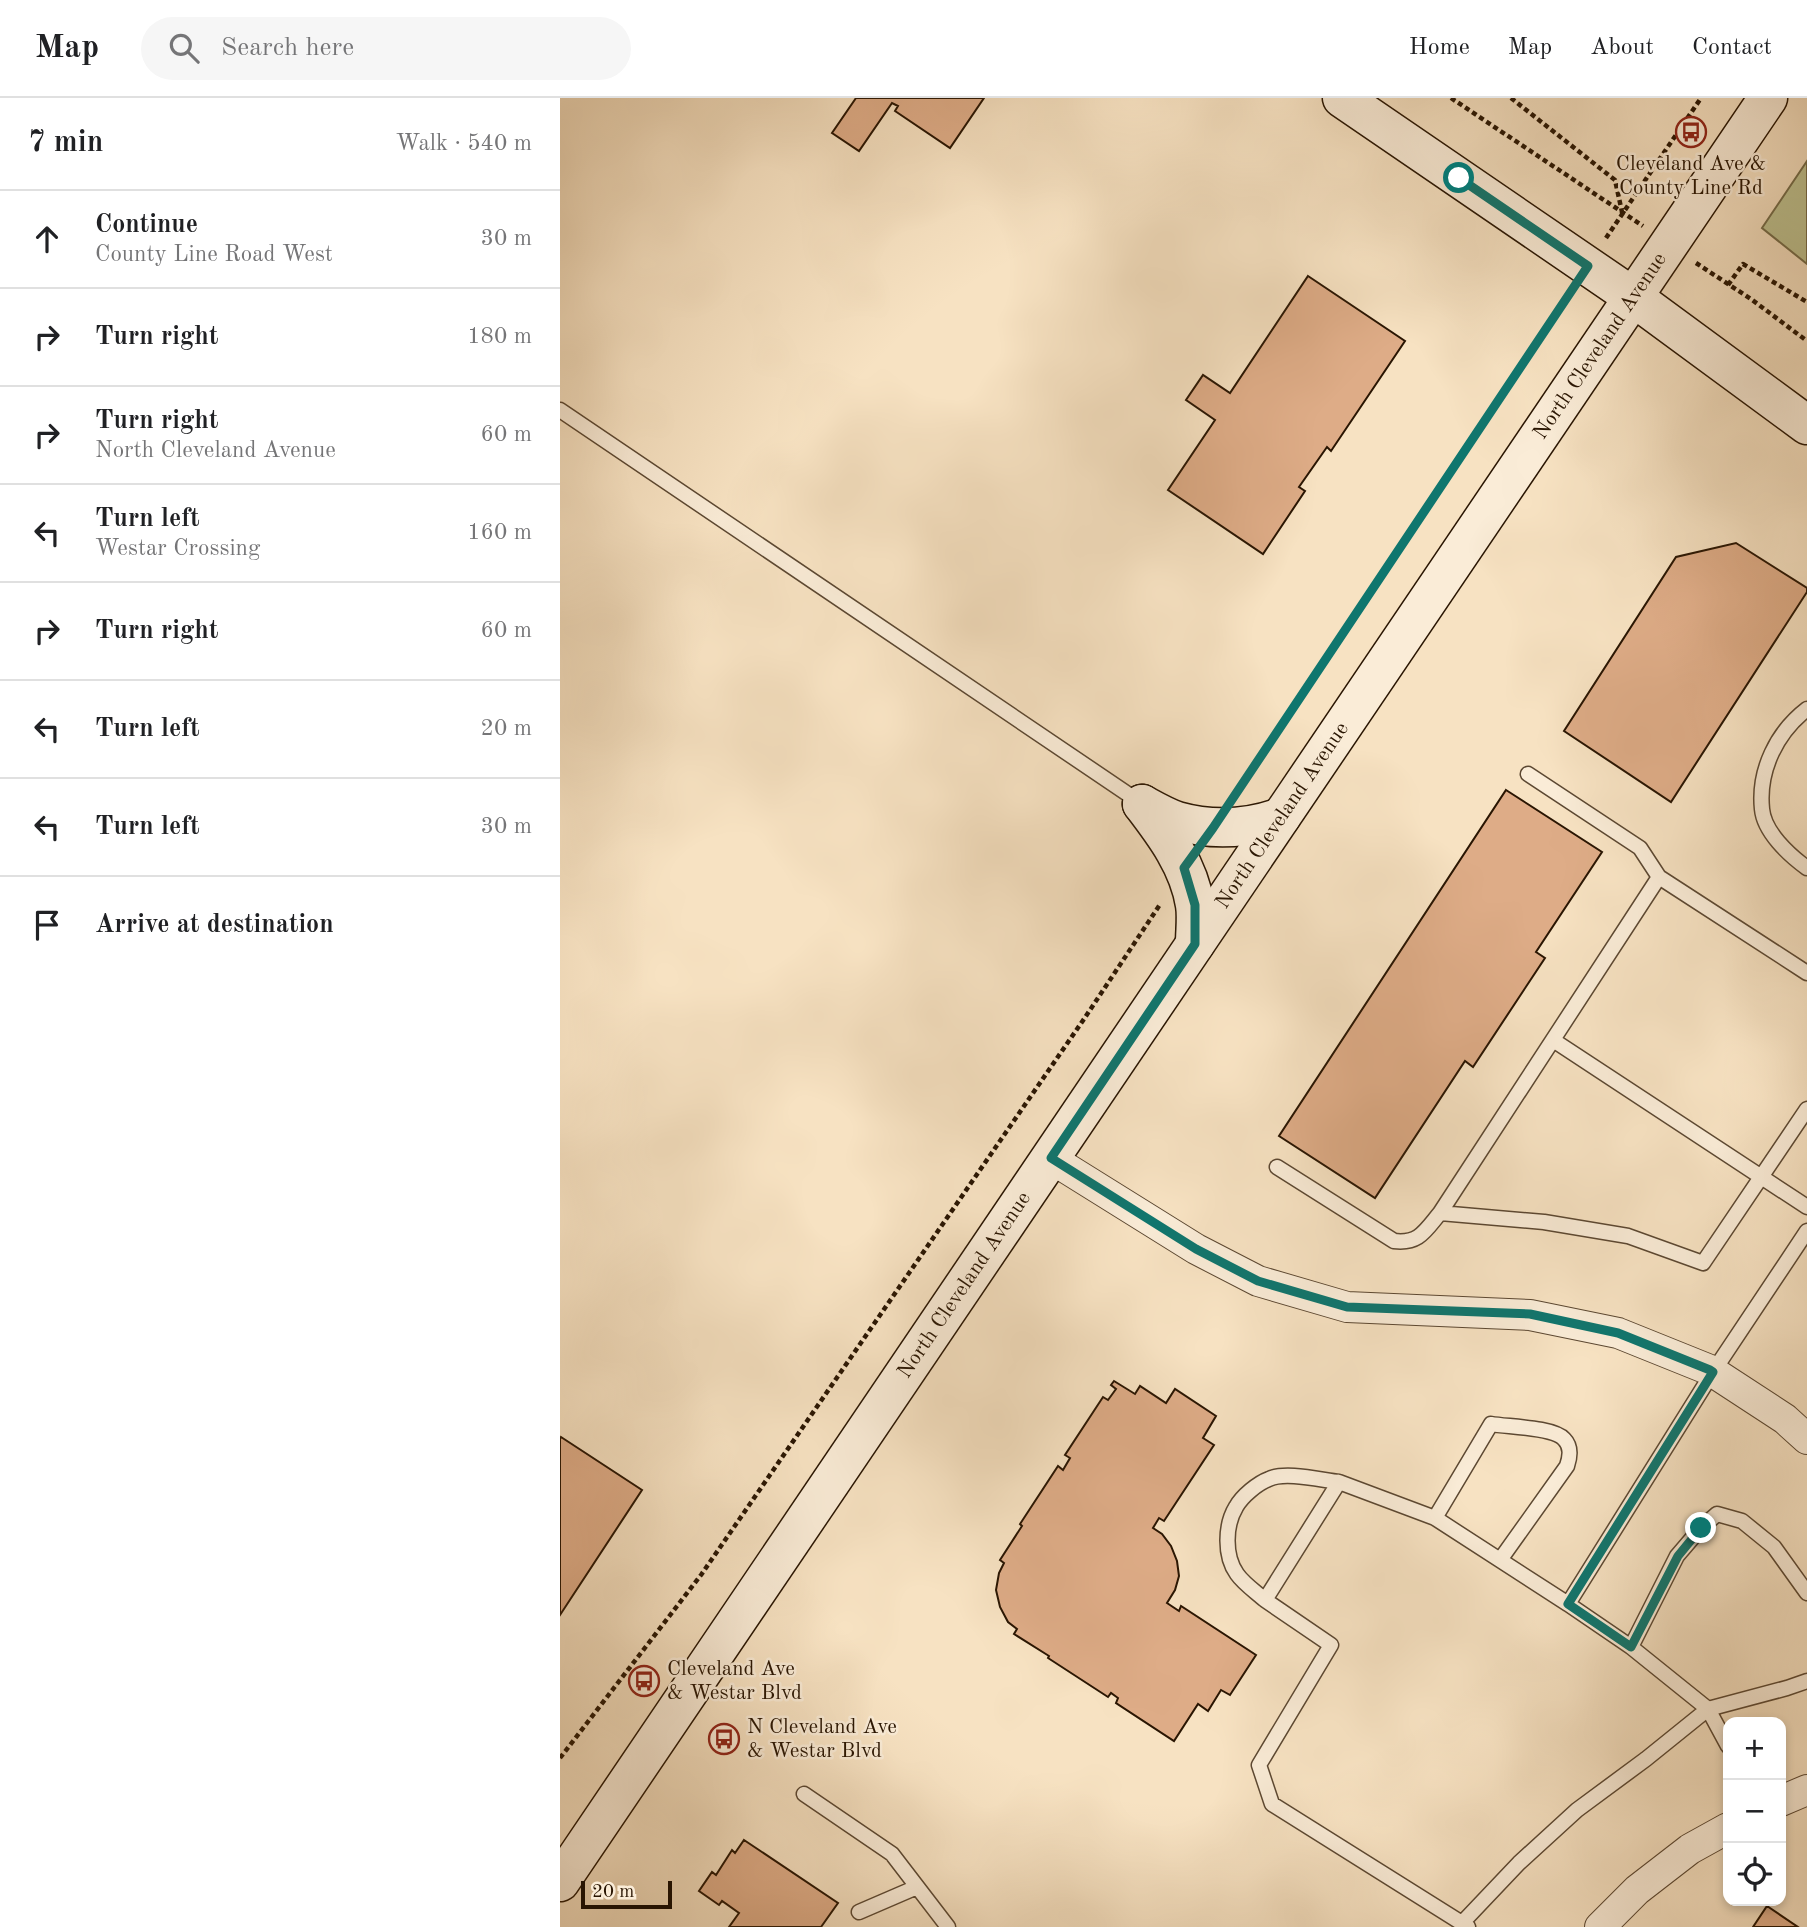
<!DOCTYPE html>
<html lang="en">
<head>
<meta charset="utf-8">
<style>
  body { margin:0; font-family:"Old Standard TT",serif; background:#f6f6f6; color:#202124 }
  .controls { position:absolute; right:21px; bottom:21px; display:grid; overflow:hidden; border-radius:14px; box-shadow:0 4px 10px #0003 }
  .controls button { width:63px; height:63px; display:grid; place-items:center; padding:0; border:0; border-bottom:2px solid #e0e0e0; background:#fff; color:#202124; font:35px sans-serif }
  .scale { position:absolute; left:21px; bottom:18px; width:91px; box-sizing:border-box; padding-left:7px; border:4px solid #291502; border-top:0; font-size:19px; line-height:24px; white-space:nowrap; color:#291502; -webkit-text-stroke:5px #faecd7; paint-order:stroke }
  .stop { position:absolute; width:21px; height:21px; margin:-16px; border:5px solid #0f766e; border-radius:50%; background:#fff }
  .stop.end { background:#0f766e; border-color:#fff; box-shadow:0 2px 7px #0008 }
  .list { margin:0; padding:0; list-style:none }
  h2 { display:flex; justify-content:space-between; align-items:center; height:91px; margin:0; padding:0 28px; font-size:30px }
  h2 small { font-size:23px; font-weight:400; color:#757577 }
  .list li { display:grid; grid-template-columns:46px 1fr auto; gap:21px; align-items:center; box-sizing:border-box; height:98px; padding:0 28px; border-top:2px solid #e0e0e0 }
  .list b { display:block; font-size:26px; white-space:nowrap }
  .list p { margin:0; font-size:23px; white-space:nowrap; color:#757577 }
  .list em { font-size:23px; font-style:normal; color:#757577 }
  .icon { flex:none; width:38px; height:38px; fill:none; stroke:currentColor; stroke-width:2; stroke-linecap:round; stroke-linejoin:round }
  .map { position:relative; flex:none; width:1247px; height:1829px; overflow:hidden }
  header { display:flex; align-items:center; gap:42px; box-sizing:border-box; height:98px; padding:0 35px; background:#fff; border-bottom:2px solid #e0e0e0 }
  header strong { font-size:33px }
  nav { display:flex; gap:38px; margin-inline-start:auto; font-size:24px }
  .search { width:490px; height:63px; background:#f6f6f6; display:flex; align-items:center; gap:18px; box-sizing:border-box; padding:0 24px; border-radius:38px; color:#757577; font-size:26px }
  main { display:flex }
  aside { flex:1; background:#fff }
  .map>svg:first-child { display:block }
</style>
</head>
<body>
<header>
<strong>Map</strong>
<div class="search"><svg class="icon" aria-label="search" viewBox="0 0 24 24"><circle cx="10" cy="10" r="6"/><path d="M15 15l6 6"/></svg>Search here</div>
<nav><a>Home</a><a>Map</a><a>About</a><a>Contact</a></nav>
</header>
<main>
<aside>
<h2>7 min<small>Walk · 540 m</small></h2>
<ul class="list">
<li><svg class="icon" aria-label="ahead" viewBox="0 0 24 24"><path d="M12 20V5M6 11l6-6 6 6"/></svg><div><b>Continue</b><p>County Line Road West</p></div><em>30 m</em></li>
<li><svg class="icon" aria-label="right" viewBox="0 0 24 24"><path d="M7 20v-9h11M14 6l5 5-5 5"/></svg><div><b>Turn right</b></div><em>180 m</em></li>
<li><svg class="icon" aria-label="right" viewBox="0 0 24 24"><path d="M7 20v-9h11M14 6l5 5-5 5"/></svg><div><b>Turn right</b><p>North Cleveland Avenue</p></div><em>60 m</em></li>
<li><svg class="icon" aria-label="left" viewBox="0 0 24 24"><path d="M17 20v-9H6M10 6l-5 5 5 5"/></svg><div><b>Turn left</b><p>Westar Crossing</p></div><em>160 m</em></li>
<li><svg class="icon" aria-label="right" viewBox="0 0 24 24"><path d="M7 20v-9h11M14 6l5 5-5 5"/></svg><div><b>Turn right</b></div><em>60 m</em></li>
<li><svg class="icon" aria-label="left" viewBox="0 0 24 24"><path d="M17 20v-9H6M10 6l-5 5 5 5"/></svg><div><b>Turn left</b></div><em>20 m</em></li>
<li><svg class="icon" aria-label="left" viewBox="0 0 24 24"><path d="M17 20v-9H6M10 6l-5 5 5 5"/></svg><div><b>Turn left</b></div><em>30 m</em></li>
<li><svg class="icon" aria-label="arrive" viewBox="0 0 24 24"><path d="M6 21V4h12l-3 4 3 4H6"/></svg><div><b>Arrive at destination</b></div></li>
</ul>
</aside>
<div class="map">
<svg width="1247" height="1829" viewBox="0 0 1247 1829">
  <rect width="100%" height="100%" fill="#f7e2c2"/>
  <filter id="stains"><feTurbulence type="fractalNoise" baseFrequency=".00286" numOctaves="4"/><feColorMatrix values="0 0 0 0 .2 0 0 0 0 .09 0 0 0 0 .02 0 0 0 .5 -.17"/></filter>
  <radialGradient id="worn" r=".72"><stop offset=".6" stop-color="#630" stop-opacity="0"/><stop offset="1" stop-color="#630" stop-opacity=".3"/></radialGradient>
  <path fill="#bec392" stroke="#746c4a" stroke-width="2" d="M1247,63V166L1202,130Z"/>
  <path fill="#deac87" stroke="#291502" stroke-width="2" d="M296,0H424L390,50L335,13L338,8L332,5L299,53L272,35Z
    M748,178L845,243L771,353L767,349L739,389L745,393L703,456L608,392L655,322L626,302L643,277L670,295Z
    M1176,445L1247,490V494L1111,704L1004,633L1116,459Z
    M946,692L1042,754L976,854L985,860L913,969L905,963L815,1100L719,1038Z
    M554,1283L575,1296L580,1288L606,1305L615,1291L656,1318L643,1340L654,1347L604,1423L599,1420L593,1430L602,1436L611,1448L617,1463L619,1478L615,1492L607,1505L619,1513L621,1508L696,1557L670,1597L661,1592L648,1613L638,1606L614,1643L556,1605L558,1600L551,1595L548,1599L488,1560L489,1558L454,1536L457,1531L448,1524L440,1509L436,1492L439,1475L444,1465L440,1462L462,1428L460,1426L498,1368L503,1372L510,1360L505,1357L543,1299L548,1302L556,1291L551,1287Z
    M1,1339L82,1392L0,1517V1341Z
    M184,1742L278,1805L261,1829H169L179,1815L162,1803L159,1807L139,1793L152,1774L156,1777L172,1752L175,1755Z
    M1207,1808L1238,1829H1193Z"/>
  <g fill="none" stroke-linecap="round" stroke-linejoin="round">
    <g stroke="#5c4832" stroke-width="17">
      <path id="lane" d="M0,312L581,705
        M1247,611C1217,634 1198,672 1202,711C1204,734 1229,757 1247,770
        M968,676L1080,750L1099,779
        M1247,875L1099,779L880,1115L984,1124L1068,1138L1143,1165L1247,1011
        M993,942L1247,1109
        M717,1069L834,1143C859,1146 865,1133 880,1115
        M875,1420L931,1326C948,1329 993,1329 1004,1341C1012,1349 1010,1359 1007,1368L940,1462
        M705,1502C696,1494 684,1486 677,1476C664,1458 665,1427 676,1409C682,1398 698,1385 709,1381C725,1373 761,1382 779,1384
        M1008,1506L1071,1549L1148,1611L1168,1648
        M1071,1549L1117,1458L1141,1430L1157,1416L1182,1423L1214,1449L1247,1495
        M244,1696L332,1756L388,1829
        M299,1814L357,1789
        M902,1825L959,1765L1017,1712L1086,1661L1148,1611L1227,1590L1247,1583
        M908,1829L712,1706L699,1667L771,1547L705,1502L779,1384L875,1420L1008,1506L1153,1274L1247,1133"/>
    </g>
    <g stroke="#5c4832" stroke-width="32">
      <path id="street" d="M490,1060L636,1151L698,1183L787,1209L970,1217L1058,1235L1150,1272L1225,1321L1247,1341
        M1221,1703L1247,1692
        M1040,1829L1077,1792L1130,1751L1168,1730"/>
    </g>
    <g stroke="#291502" stroke-width="41">
      <g id="secondary">
        <path d="M782,0L1073,199L1247,327"/>
        <path d="M582,706C605,736 629,768 635,807C637,819 635,833 635,846"/>
        <path d="M582,706C593,712 605,719 617,723C653,733 687,731 721,719"/>
        <path id="s1" d="M0,1784L1208,0"/>
      </g>
    </g>
    <path stroke="#291502" stroke-width="4.5" stroke-dasharray="5 3.5" stroke-linecap="butt" d="M891,0L1083,128
      M951,0L1055,82L1062,114
      M1046,140L1141,0
      M1136,165L1191,201L1247,243
      M1168,187L1183,166L1247,204
      M677,694L1010,194
      M0,1660L141,1477L524,921L601,805"/>
    <use href="#lane" stroke="#faecd7" stroke-width="14"/>
    <use href="#street" stroke="#faecd7" stroke-width="30"/>
    <use href="#secondary" stroke="#faecd7" stroke-width="38"/>
  </g>
  <g fill="none" stroke-linecap="round" stroke-linejoin="round">
    <path stroke="#0f766e" stroke-width="9" d="M899,80L1028,168L653,730L624,770L635,807V846L491,1060L636,1151L698,1183L787,1209L970,1216L1058,1235L1150,1272L1153,1274L1008,1506L1071,1549L1118,1458L1141,1430"/>
  </g>
  <defs>
    <g id="bus-ring" transform="scale(1.575)"><circle r="9.5" fill="#faecd7" stroke="#8f2418" stroke-width="1.5"/><path d="M-5-6H5V4H4V6H2V4H-2V6H-4V4H-5ZM-3.5-4V0h7V-4ZM-3.5 1.2v1.5H-2V1.2ZM2 1.2v1.5H3.5V1.2Z" fill="#8f2418"/></g>
  </defs>
  <g fill-rule="evenodd">
    <use href="#bus-ring" x="1131" y="34"/>
    <use href="#bus-ring" x="84" y="1583"/>
    <use href="#bus-ring" x="164" y="1641"/>
  </g>
  <g text-anchor="middle" dominant-baseline="central" stroke-width="5" stroke-linejoin="round" paint-order="stroke">
    <g font-size="21" fill="#291502" stroke="#faecd7" text-anchor="start">
      <text x="1131" y="66" text-anchor="middle">Cleveland Ave &amp;<tspan x="1131" dy="24">County Line Rd</tspan></text>
      <text x="107" y="1571">Cleveland Ave<tspan x="107" dy="24">&amp; Westar Blvd</tspan></text>
      <text x="187" y="1629">N Cleveland Ave<tspan x="187" dy="24">&amp; Westar Blvd</tspan></text>
    </g>
    <g font-size="21" fill="#291502" stroke="#faecd7">
      <text stroke="none"><textPath href="#s1" startOffset="1855">North Cleveland Avenue</textPath></text>
      <text stroke="none"><textPath href="#s1" startOffset="1288">North Cleveland Avenue</textPath></text>
      <text stroke="none"><textPath href="#s1" startOffset="721">North Cleveland Avenue</textPath></text>
    </g>
  </g>
  <rect width="100%" height="100%" filter="url(#stains)"/>
  <rect width="100%" height="100%" fill="url(#worn)"/>
</svg>
<div class="controls">
<button>+</button>
<button>−</button>
<button><svg class="icon" aria-label="locate" viewBox="0 0 24 24"><circle cx="12" cy="12" r="6"/><path d="M12 2v4M12 18v4M2 12h4M18 12h4"/></svg></button>
</div>
<div class="scale">20 m</div>
<div class="stop" style="left:899px;top:80px"></div>
<div class="stop end" style="left:1141px;top:1430px"></div>
</div>
</main>
</body>
</html>
